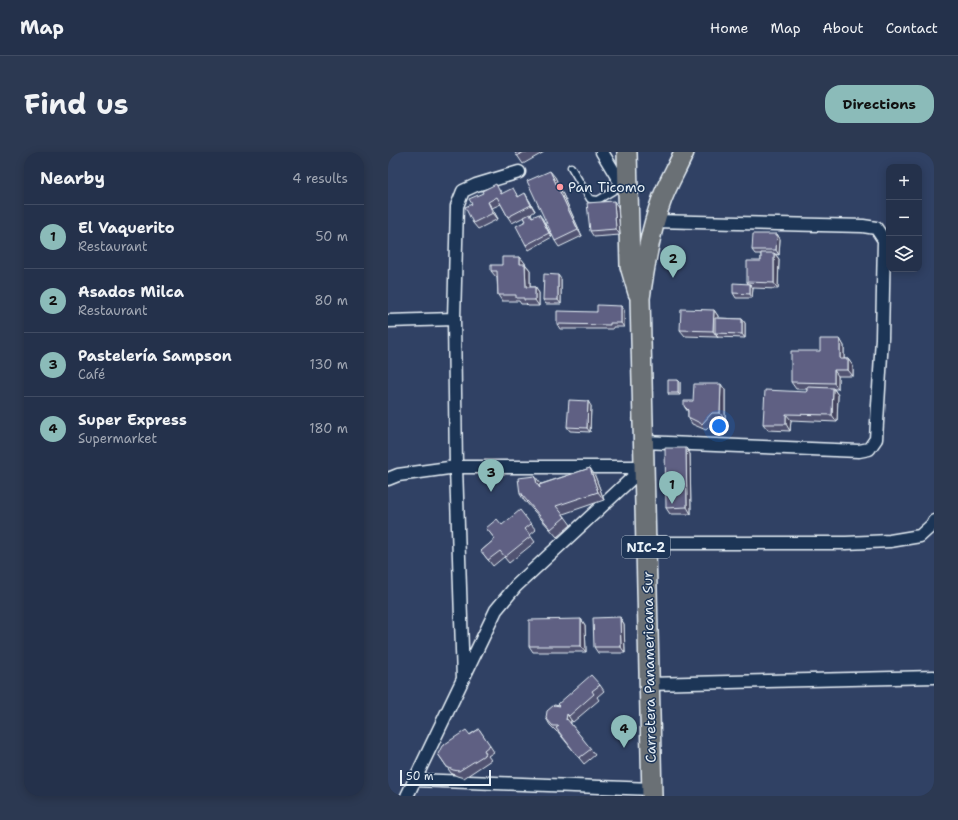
<!DOCTYPE html>
<html lang="en">
<head>
<meta charset="utf-8">
<style>
  body { margin:0; font-family:"Shantell Sans",sans-serif; background:#2c3952; color:#f1f3f6 }
  .controls { position:absolute; right:12px; top:12px; display:grid; overflow:hidden; border-radius:8px; box-shadow:0 2px 10px #0003 }
  .controls button { width:36px; height:36px; display:grid; place-items:center; padding:0; border:0; border-bottom:1px solid #414c63; background:#24314b; color:#f1f3f6; font:20px sans-serif }
  .scale { position:absolute; left:12px; bottom:10px; width:91px; box-sizing:border-box; padding-left:4px; border:2px solid #e8f1f8; border-top:0; font-size:11px; line-height:14px; white-space:nowrap; color:#e8f1f8; -webkit-text-stroke:3px #1d3557; paint-order:stroke }
  .you { position:absolute; left:331px; top:274px; width:14px; height:14px; margin:-10px; border:3px solid #fff; border-radius:50%; background:#1a73e8; box-shadow:0 0 0 6px #1a73e833 }
  .badge { display:grid; place-items:center; width:26px; height:26px; border-radius:50%; background:#8bbbb9; color:#111; font-size:13px; font-weight:700 }
  .pin { position:absolute; translate:-50% -33px; filter:drop-shadow(0 1px 2px #0008) }
  .pin::after { content:''; position:absolute; top:21px; width:14px; height:12px; background:inherit; clip-path:polygon(0 0,100% 0,50% 100%) }
  .list { margin:0; padding:0; list-style:none }
  h2 { display:flex; justify-content:space-between; align-items:center; height:52px; margin:0; padding:0 16px; font-size:17px }
  h2 small { font-size:13px; font-weight:400; color:#a3a9b5 }
  .list li { display:grid; grid-template-columns:26px 1fr auto; gap:12px; align-items:center; box-sizing:border-box; height:64px; padding:0 16px; border-top:1px solid #414c63 }
  .list b { display:block; font-size:15px; white-space:nowrap }
  .list p { margin:0; font-size:13px; white-space:nowrap; color:#a3a9b5 }
  .list em { font-size:13px; font-style:normal; color:#a3a9b5 }
  .icon { flex:none; width:22px; height:22px; fill:none; stroke:currentColor; stroke-width:2; stroke-linecap:round; stroke-linejoin:round }
  .map { position:relative; flex:none; width:546px; height:644px; overflow:hidden; border-radius:16px }
  header { display:flex; align-items:center; gap:24px; box-sizing:border-box; height:56px; padding:0 20px; background:#24314b; border-bottom:1px solid #414c63 }
  header strong { font-size:19px }
  nav { display:flex; gap:22px; margin-inline-start:auto; font-size:14px }
  .intro { display:flex; align-items:center; justify-content:space-between; box-sizing:border-box; height:96px; padding:0 24px }
  h1 { margin:0; font-size:28px }
  .button { padding:10px 18px; border-radius:16px; background:#8bbbb9; color:#111; font-size:14px; font-weight:700 }
  main { display:flex; gap:24px; padding:0 24px }
  aside { flex:1; background:#24314b; border-radius:16px; box-shadow:0 2px 10px #0003 }
  .map>svg:first-child { display:block }
</style>
</head>
<body>
<header>
<strong>Map</strong>
<nav><a>Home</a><a>Map</a><a>About</a><a>Contact</a></nav>
</header>
<div class="intro"><h1>Find us</h1><a class="button">Directions</a></div>
<main>
<aside>
<h2>Nearby<small>4 results</small></h2>
<ul class="list">
<li><span class="badge">1</span><div><b>El Vaquerito</b><p>Restaurant</p></div><em>50 m</em></li>
<li><span class="badge">2</span><div><b>Asados Milca</b><p>Restaurant</p></div><em>80 m</em></li>
<li><span class="badge">3</span><div><b>Pastelería Sampson</b><p>Café</p></div><em>130 m</em></li>
<li><span class="badge">4</span><div><b>Super Express</b><p>Supermarket</p></div><em>180 m</em></li>
</ul>
</aside>
<div class="map">
<svg width="546" height="644" viewBox="0 0 546 644">
  <rect width="100%" height="100%" fill="#304164"/>
  <filter id="ink" filterUnits="userSpaceOnUse"><feTurbulence type="fractalNoise" baseFrequency=".025" numOctaves="2"/><feDisplacementMap in="SourceGraphic" scale="8" xChannelSelector="R" yChannelSelector="G"/><feConvolveMatrix kernelMatrix="1 2 1 2 8 2 1 2 1" color-interpolation-filters="sRGB"/></filter>
  <g filter="url(#ink)">
    <g fill="none" stroke-linecap="round" stroke-linejoin="round">
      <g stroke="#e8f1f8" stroke-width="9">
        <path id="service" d="M183,15L202,47L210,48L235,33"/>
      </g>
      <g stroke="#e8f1f8" stroke-width="15">
        <path id="minor" d="M214,0L238,40
          M0,169L66,167
          M256,290L471,299L481,297L488,287L494,186L496,88L488,76L475,74L266,69
          M0,327L10,323L68,315H256
          M258,391H458L502,389L532,384L544,373L546,369
          M75,527L68,315L66,167L69,54L75,39L88,33L131,20
          M261,532L546,525
          M27,628L264,637
          M19,644L108,458L128,434L256,315"/>
      </g>
      <g stroke="#e8f1f8" stroke-width="22">
        <path id="trunk" d="M239,0L242,114L250,141
          M264,644L252,146C257,113 262,79 274,47C280,31 289,16 296,0"/>
      </g>
      <use href="#service" stroke="#1d3557" stroke-width="6"/>
      <use href="#minor" stroke="#1d3557" stroke-width="12"/>
      <use href="#trunk" stroke="#6b6f75" stroke-width="19"/>
    </g>
    <path fill="#515371" stroke="#e8f1f8" d="M127,0H156L135,12Z
      M167,25L194,84L171,95L167,89Z
      M112,38L114,42H129L131,45L141,48L147,59L143,62L145,65L154,66L164,85L141,98L138,93V69L136,65L124,71L120,65L113,52L104,56L110,67L90,77L85,71L84,52Z
      M230,55L232,83L206,85L202,79Z
      M389,82L392,87L391,103L387,102L391,107L390,137L365,136L364,146H348L345,141L360,132L359,130L373,109V102H367L364,98Z
      M132,105L142,118V135H147L151,141V154H140L138,152H133L131,149H114L110,143L109,125H108L103,119L114,113Z
      M173,127V152H158L155,148Z
      M233,154L236,158V175H225V177H172L169,172L209,160Z
      M326,158L330,164V166L354,167L357,171V186L297,184L292,178Z
      M452,187L456,194V207H460L465,214V224H450V237H446L450,243L449,270L403,268L402,279L380,278L375,272L419,240V237H408L403,230L432,199Z
      M290,228L292,230V243H281L280,241Z
      M337,238V268H328L318,278L304,272L300,265V260L296,254L305,249Z
      M203,254L202,280L182,279L179,275Z
      M298,296L302,302L303,362H282L278,356Z
      M202,316L207,324L216,348L175,362L183,373L169,385L138,350H137L132,342L153,332Z
      M143,372L148,378L142,383L147,390L121,411L116,405L105,414L93,399L107,387L98,376L114,373Z
      M232,465L236,472L237,501H210L206,495Z
      M193,467L197,473L198,500H145L141,494Z
      M212,533L216,539L209,545L211,548L185,570L183,568V572L207,603L196,612L170,580H169L162,573L158,566L172,554Z
      M91,577L106,600L100,604L103,608L76,626L69,624L63,621L50,602Z"/>
    <path fill="#42435c" stroke="#e8f1f8" d="M162,19L167,25L194,84L190,78Z
      M137,41L141,48L147,59L143,53Z
      M226,49L230,55L232,83L228,77Z
      M100,50L104,56L110,67L105,61Z
      M151,62L154,66L164,85L161,81Z
      M389,82L392,87L391,103L388,98Z
      M386,101L391,107L390,137L386,131Z
      M132,105L137,111V119L132,112Z
      M137,112L142,118V141L138,135Z
      M170,123L173,127V152L170,148Z
      M362,132L365,136L364,146L362,142Z
      M147,135L151,141V154L147,148Z
      M233,154L236,158V175L233,171Z
      M326,158L330,164V181H327L330,186L325,179Z
      M354,167L357,171V186L354,182Z
      M452,187L456,194V214L452,207Z
      M460,207L465,214V224L460,218Z
      M446,218L450,224V237L446,231Z
      M290,228L292,230V243L290,241Z
      M333,232L337,238V268L332,261Z
      M445,236L450,243L449,270L444,263Z
      M200,249L203,254L202,280L199,276Z
      M398,262L403,268L402,279L398,272Z
      M298,296L302,302L303,362L299,355Z
      M202,316L207,324L216,348L210,340Z
      M147,324L153,332L154,340L149,332Z
      M232,465L236,472L237,501L233,495Z
      M193,467L197,473L198,500L193,494Z
      M179,562L183,568L182,575L178,568Z"/>
    <path fill="#5e6083" stroke="#e8f1f8" d="M127,0H136L129,4Z
      M162,19L190,78L167,89L139,29Z
      M108,32L113,42L125,36L130,45L137,41L143,53L120,65L109,45L100,50L105,61L85,71L77,55L84,52L81,47L95,41L94,39Z
      M226,49L228,77L202,79L199,51Z
      M142,62L144,65L151,62L161,81L138,93L128,74L138,69L136,65Z
      M365,82H389L388,98H364Z
      M373,101H386V131L359,130V109H373Z
      M114,105H132V112H137L138,135H147V148H136V146H128V143H110L109,119H103V113H114Z
      M156,122L170,123V148H155Z
      M345,131L362,132V142L345,141Z
      M209,153L233,154V171H222V173L169,172V159L209,160Z
      M293,157L326,158L325,179L292,178Z
      M327,166L354,167V182L327,181Z
      M432,187H452V207H460V218H446V231L403,230V199H432Z
      M280,228H290V241H280Z
      M306,232H333L332,261H324L314,272L300,265V258L296,254V249H305Z
      M419,235L445,236L444,263L398,262V272H375L377,238L419,240Z
      M181,248L200,249L199,276L179,275Z
      M277,296H298L299,355L278,356Z
      M202,316L210,340L168,354L177,365L163,377L134,343L135,342H132L130,326L147,324L149,332L152,336L151,333Z
      M132,358L143,372L137,377L143,384L117,405L112,399L100,408L93,399L107,387L98,376L109,367L114,373Z
      M232,465L233,495H206L205,466Z
      M193,467V494H141V468Z
      M203,523L212,533L204,539L206,542L181,564L179,562L178,568L179,567L203,597L191,606L168,576L171,574H165L158,566L159,559L166,553L172,554L170,552Z
      M91,577L102,593L96,598L98,602L71,619L65,618L59,615L50,602L54,594L78,578L82,583Z"/>
  </g>
  <circle fill="#ff9aa2" stroke="#1d3557" stroke-width="1.5" cx="172" cy="35" r="4"/>
  <g text-anchor="middle" dominant-baseline="central" stroke-width="3" stroke-linejoin="round" paint-order="stroke">
    <rect fill="#1d3557" stroke="#abb9c8" stroke-width="1" x="234" y="384" width="48" height="22" rx="3"/>
    <g font-size="13" font-weight="bold" fill="#e8f1f8">
      <text x="258" y="395">NIC-2</text>
    </g>
    <g font-size="14" fill="#e8f1f8" stroke="#1d3557" text-anchor="start">
      <text x="180" y="35">Pan Ticomo</text>
    </g>
    <g font-size="14" fill="#e8f1f8" stroke="#1d3557">
      <text transform="translate(261 515) rotate(-91)">Carretera Panamericana Sur</text>
    </g>
  </g>
</svg>
<div class="controls">
<button>+</button>
<button>−</button>
<button><svg class="icon" aria-label="layers" viewBox="0 0 24 24"><path d="M12 4l9 5-9 5-9-5zM3 14l9 5 9-5"/></svg></button>
</div>
<div class="scale">50 m</div>
<div class="you"></div>
<div class="pin badge" style="left:284px;top:352px">1</div>
<div class="pin badge" style="left:285px;top:126px">2</div>
<div class="pin badge" style="left:103px;top:340px">3</div>
<div class="pin badge" style="left:236px;top:596px">4</div>
</div>
</main>
</body>
</html>
